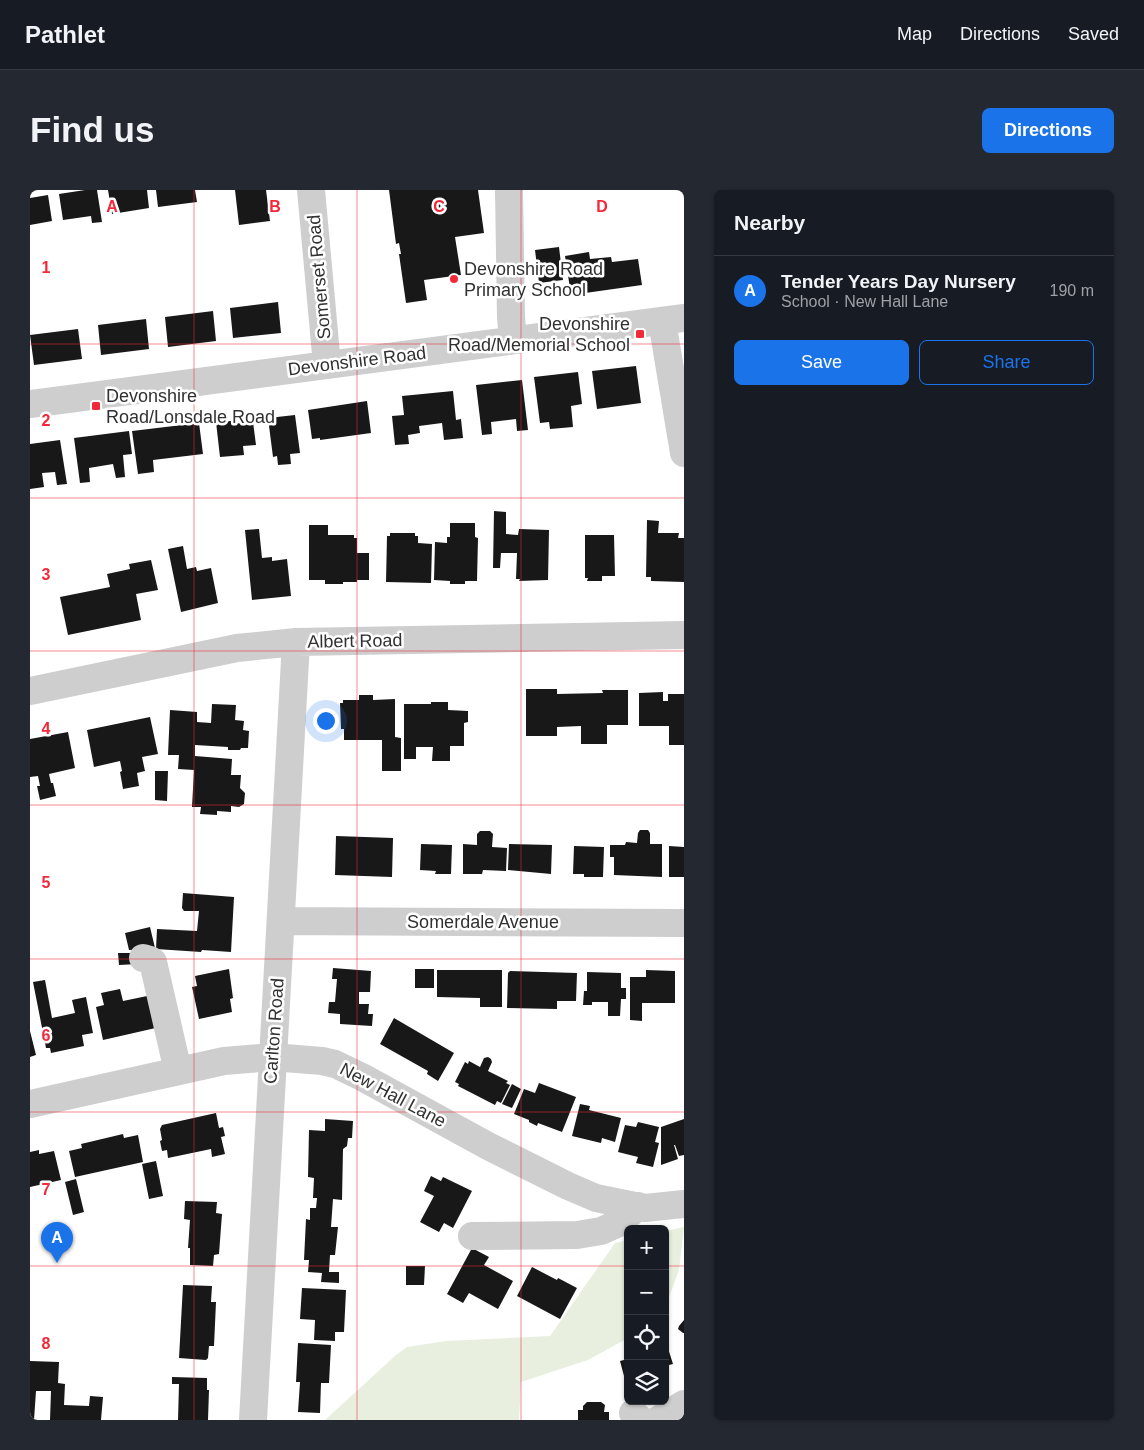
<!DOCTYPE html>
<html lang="en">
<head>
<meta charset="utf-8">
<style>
  body { margin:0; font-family:Helvetica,sans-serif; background:#242831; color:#f1f3f6 }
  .controls { position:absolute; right:15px; bottom:15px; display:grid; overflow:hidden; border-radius:8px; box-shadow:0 1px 4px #0004 }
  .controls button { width:45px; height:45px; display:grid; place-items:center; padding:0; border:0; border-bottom:1px solid #363941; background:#171b24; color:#f1f3f6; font:25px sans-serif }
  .you { position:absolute; left:295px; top:530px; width:18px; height:18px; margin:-12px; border:4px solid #fff; border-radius:50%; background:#1a73e8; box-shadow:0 0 0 8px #1a73e833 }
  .badge { display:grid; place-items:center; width:32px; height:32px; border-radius:50%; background:#1a73e8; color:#fff; font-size:16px; font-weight:700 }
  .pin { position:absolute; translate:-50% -41px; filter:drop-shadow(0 1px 2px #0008) }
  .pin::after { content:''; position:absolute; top:26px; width:18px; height:15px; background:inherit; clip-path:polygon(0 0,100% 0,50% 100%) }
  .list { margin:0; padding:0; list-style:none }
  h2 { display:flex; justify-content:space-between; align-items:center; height:65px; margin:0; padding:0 20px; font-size:21px }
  h2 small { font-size:16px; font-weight:400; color:#9ea1a6 }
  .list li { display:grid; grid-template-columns:32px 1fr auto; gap:15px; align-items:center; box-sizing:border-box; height:70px; padding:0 20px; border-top:1px solid #363941 }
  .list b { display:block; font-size:19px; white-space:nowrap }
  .list p { margin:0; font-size:16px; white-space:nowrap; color:#9ea1a6 }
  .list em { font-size:16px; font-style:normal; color:#9ea1a6 }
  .actions { display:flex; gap:10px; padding:15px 20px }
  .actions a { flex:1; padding:11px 0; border:1px solid #1a73e8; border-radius:8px; text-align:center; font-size:18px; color:#1a73e8 }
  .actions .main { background:#1a73e8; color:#fff }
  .icon { flex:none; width:28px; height:28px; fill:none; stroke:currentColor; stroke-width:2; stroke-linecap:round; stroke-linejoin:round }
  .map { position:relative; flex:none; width:654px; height:1230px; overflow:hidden; border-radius:8px }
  header { display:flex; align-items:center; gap:30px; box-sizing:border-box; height:70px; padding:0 25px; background:#171b24; border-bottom:1px solid #363941 }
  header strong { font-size:24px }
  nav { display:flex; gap:28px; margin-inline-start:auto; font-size:18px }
  .intro { display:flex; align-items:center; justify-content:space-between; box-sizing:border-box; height:120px; padding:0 30px }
  h1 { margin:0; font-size:35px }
  .button { padding:12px 22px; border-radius:8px; background:#1a73e8; color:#fff; font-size:18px; font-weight:700 }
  main { display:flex; gap:30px; padding:0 30px }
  aside { flex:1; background:#171b24; border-radius:8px; box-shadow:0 1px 4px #0004 }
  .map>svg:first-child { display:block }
</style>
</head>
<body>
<header>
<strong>Pathlet</strong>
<nav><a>Map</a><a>Directions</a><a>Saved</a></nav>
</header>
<div class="intro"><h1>Find us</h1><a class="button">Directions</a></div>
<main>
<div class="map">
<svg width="654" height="1230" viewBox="0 0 654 1230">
  <rect width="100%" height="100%" fill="#fff"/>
  <path fill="#e8efdf" d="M654,1037L649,1080L635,1118V1041Z
    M598,1050V1148L558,1170L491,1192L489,1230H295L366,1165L377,1157L416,1151L520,1146L585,1053Z"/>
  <path fill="#181818" d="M55,0H67L72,32L62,33L61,26L33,30L29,4Z
    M78,0H117L119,18L82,24Z
    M126,0H165L167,12L128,17Z
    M205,0H236L240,31L209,35Z
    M359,0H448L454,43L425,47L431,85L394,90L397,110L376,113L369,64H371L369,53L366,54Z
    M18,5L22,31L0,35V8Z
    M529,57L533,90L509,93L505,60Z
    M559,62L560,69L581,67L582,72L608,69L612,95L541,105L535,66Z
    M248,112L251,143L203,148L200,118Z
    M183,121L186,151L138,157L135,127Z
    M116,129L119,159L71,165L68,135Z
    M48,139L52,169L4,175L0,145Z
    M606,176L611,213L567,219L562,181Z
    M548,182L552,214L541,216L543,237L520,239L519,232L510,233L504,187Z
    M492,190L498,240L487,241L486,229L461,232L462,244L452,245L446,195Z
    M423,201L426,230L431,229L433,248L414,250L412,233L389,236L390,243L378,245L379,254L365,255L362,226L374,225L372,206Z
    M337,211L341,243L290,250V248L282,249L278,220Z
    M265,225L270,263L260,264L261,274L248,275L247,266L243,267L238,228Z
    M201,231V234L223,232L226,255L213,256L214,265L190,267L186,232Z
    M169,233L173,264L123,270L124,282L108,284L102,241Z
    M99,241L102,264L93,265L95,287L86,288L83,274L59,278L60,292L50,293L44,248Z
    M30,250L37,294L27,295L25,282L12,283L14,297L0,299V254Z
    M464,321L476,322V344L488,345L489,339L519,340L518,390L489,391L490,389H486L487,363H471L470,378H463Z
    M617,330L629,331L628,343H649L648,348H654V392L621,391V387H616Z
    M420,333H445V347L448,348L447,391H435V394H420V391L404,390L405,352L417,353V347H420Z
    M279,335H298V345H324V348H327V363H339V390H327V392H313V394H295V390H279Z
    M229,339L232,368L242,367V371L257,369L261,406L222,410L215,340Z
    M360,343H385V346H388V353L402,354L401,393L356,392L357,346H360Z
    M555,345H584L585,386H572V391H557L558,388H555Z
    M153,356L157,379L166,377L167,381L181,378L188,413L151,422L138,359Z
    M121,370L128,400L106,404L111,430L38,445L30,407L80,397L77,384L100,379L99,374Z
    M496,499H527V504L573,503L572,500H598V535H577V554H551V536L527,537V546H496Z
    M633,502V511H638V504H654V555H639V536H609V503Z
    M329,505H343V510L365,509V547L371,548V581H352V550H314V539H311L310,513H313V510H329Z
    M401,512H418V520L438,521V532L434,533V556H420V571H402L403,557H386V569H374V514H401Z
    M182,514L206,515L205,530L214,531L213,540L219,541L218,558H211L210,560H198V557L165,555V566L202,569L201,585H211L210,598L215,603L214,614L209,617L201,616V622L187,621V625L170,624L171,617H162L164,580L148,579L149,565H138L140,520L167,522V532L181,533Z
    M120,527L128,564L112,567L115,581L107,583L109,596L93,599L90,582L92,581L90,571L64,577L57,540Z
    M38,542L45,578L19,584L21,593H23L26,606L10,610L7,596H10L8,586L0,587V549Z
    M125,581H138L137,611L125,610Z
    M610,640H618L620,643V654H632V687L584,685V667H580V655H595L596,652L607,653L608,643Z
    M450,641H460L463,644L462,657L477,658L476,681L453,680L452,684H433V654L447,655V644Z
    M306,646L363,648L362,687L305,685Z
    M391,654L422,655L421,684H405L406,681L390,680Z
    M479,654L522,655L521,684L478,680Z
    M544,656L574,657L573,687H554V684H543Z
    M639,656L654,657V687H639Z
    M153,703L204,707L201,762L172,760L171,762L126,759L127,739L167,741L169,721H154L152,718Z
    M120,737L125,758L114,760H99L95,743Z
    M88,763H107L108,774L89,775Z
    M303,778L341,781L340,802H329V814H339L338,824H343L342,836L310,834V824L298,823L299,812H305L307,789H302Z
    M199,779L203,808L200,809L202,822L169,829L162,797L167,796L165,786Z
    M385,779H404V798H385Z
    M407,780H472V817H450V808L407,807Z
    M616,780L645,781V813H612V831L600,830V787H616Z
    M480,781L547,783L546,811H527V819L477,818L478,783Z
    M557,782L591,783V798H596V809H591L590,826H578V812H562V815H553L554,801H557Z
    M15,790L22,828L45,823L42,810L56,807L63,843L52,845L54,856L21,863L20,858H16L3,792Z
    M90,799L93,811L122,805L130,837L73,850L66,817L74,815L71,803Z
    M364,828L424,863L408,891L397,884L398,881L350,854Z
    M0,841L6,865L0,867Z
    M458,867L461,869L462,872L458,881L478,891L476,893L480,895L471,913L467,911L465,915L428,896L429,894L425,892L435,872L438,874L439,871L450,877L454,868Z
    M509,893L546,907L532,942L508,933L507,936L499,932V930L484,924L494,899L505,903Z
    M482,894L491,899L482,918L472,914Z
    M550,914L560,916L559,920L591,928L585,952L572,948L571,953L542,946Z
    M186,923L189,938L193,937L195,946L191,947L195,964L182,967L181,959L138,968L137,960L132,961L130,951L132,950L130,939L132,935Z
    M295,929L323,931L322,948H318L317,956L313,959L312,1010L303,1009L301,1037H308L305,1065H300L299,1082H309V1093L291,1092L292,1083L278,1082L279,1070H274L276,1029L280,1030V1018H286L287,1008H283L284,988L278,987L279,940L295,941Z
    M654,929V965L649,966L645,955H644L648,969L631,975V937Z
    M608,932L629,937L625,952L629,953L623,977L606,973L608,967L588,962L595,935L606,937Z
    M93,944L94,948L108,945L113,972L45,987L39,961L52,958L51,954Z
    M9,960V964L24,961L31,990L0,997V962Z
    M126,971L133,1006L119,1009L112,974Z
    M401,986L411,991L413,987L442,1001L423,1038L414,1033L409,1042L390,1032L404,1006L394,1001Z
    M46,989L54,1022L43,1025L35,992Z
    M155,1011L187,1012L186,1023L192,1024L189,1064L184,1065L183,1076L160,1075V1058H158L160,1030L154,1029Z
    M442,1058L459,1067L454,1075L483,1091L468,1119L439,1103L433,1113L417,1104Z
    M376,1076H395L394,1095H376Z
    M502,1077L527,1090L528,1088L547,1098L530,1129L487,1106Z
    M153,1095L182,1096L181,1112H186L184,1156H179L178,1168L176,1170L149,1168Z
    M272,1098L316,1100L314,1142H305V1151L284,1150L285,1130L270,1129Z
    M654,1130V1143H653L648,1139L649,1136Z
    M635,1149L643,1174L635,1176Z
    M268,1153L301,1155L299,1193H291L290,1223L268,1222L270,1192H266Z
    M598,1169V1196L597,1197L590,1171Z
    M0,1171L29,1172L28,1193L35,1194L34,1215L59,1216L60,1206L73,1207L71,1230H20L21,1201H6L4,1230H0Z
    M142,1187L177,1188V1200H179L178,1230H148L149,1194H142Z
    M557,1212H571L575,1215L574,1222H579V1230H548V1220H553V1216Z"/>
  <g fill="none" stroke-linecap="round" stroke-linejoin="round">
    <path stroke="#cecece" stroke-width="28" d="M281,0L297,175
      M479,0L481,127L483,150
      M632,131L654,263
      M0,214L654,128
      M0,501L207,458L266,452L654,445
      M251,731L654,733
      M113,768L120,770L123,772L148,881
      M0,914L194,871L242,867L292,871L305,874L332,887L458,956L538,996L566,1008L615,1018L654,1014
      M442,1046L547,1045L571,1041L589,1033L608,1016
      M603,1223L611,1230
      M223,1230C237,971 252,711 266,452
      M628,1230L654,1214"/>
  </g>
  <path fill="none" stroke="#f3293a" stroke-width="1" stroke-opacity="0.55" d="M164,0V1230M327,0V1230M491,0V1230M0,154H654M0,308H654M0,461H654M0,615H654M0,769H654M0,922H654M0,1076H598M635,1076H654"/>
  <g fill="#f3293a" stroke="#fff" stroke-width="2">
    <circle cx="424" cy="89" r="5"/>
    <rect x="605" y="139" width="10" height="10" rx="2.5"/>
    <rect x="61" y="211" width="10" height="10" rx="2.5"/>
  </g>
  <g text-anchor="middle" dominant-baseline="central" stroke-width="5" stroke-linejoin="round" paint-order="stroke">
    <g font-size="18" fill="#313131" stroke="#fff" text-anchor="start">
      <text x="434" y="79">Devonshire Road<tspan x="434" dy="21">Primary School</tspan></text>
      <text x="600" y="134" text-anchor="end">Devonshire<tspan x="600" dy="21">Road/Memorial School</tspan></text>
      <text x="76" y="206">Devonshire<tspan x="76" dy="21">Road/Lonsdale Road</tspan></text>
    </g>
    <g font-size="18" fill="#313131" stroke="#fff">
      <text transform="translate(289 87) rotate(-95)">Somerset Road</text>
      <text transform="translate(327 171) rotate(-7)">Devonshire Road</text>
      <text transform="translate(325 451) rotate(-1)">Albert Road</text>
      <text x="453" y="732">Somerdale Avenue</text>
      <text transform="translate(244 841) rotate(-86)">Carlton Road</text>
      <text transform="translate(363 905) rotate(28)">New Hall Lane</text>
    </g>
  </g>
  <g font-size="16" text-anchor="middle" font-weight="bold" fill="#f3293a" stroke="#fff" stroke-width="5" stroke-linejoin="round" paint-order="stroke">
    <text x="82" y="22">A</text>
    <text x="245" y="22">B</text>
    <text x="409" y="22">C</text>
    <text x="572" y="22">D</text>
    <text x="16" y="83">1</text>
    <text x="16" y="236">2</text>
    <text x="16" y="390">3</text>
    <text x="16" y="544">4</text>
    <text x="16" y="698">5</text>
    <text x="16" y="851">6</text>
    <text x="16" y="1005">7</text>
    <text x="16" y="1159">8</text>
  </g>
</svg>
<div class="controls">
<button>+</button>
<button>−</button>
<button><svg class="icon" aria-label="locate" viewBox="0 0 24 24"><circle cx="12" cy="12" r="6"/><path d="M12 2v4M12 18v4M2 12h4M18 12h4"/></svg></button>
<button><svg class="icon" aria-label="layers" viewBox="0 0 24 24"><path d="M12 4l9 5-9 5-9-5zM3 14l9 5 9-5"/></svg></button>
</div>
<div class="you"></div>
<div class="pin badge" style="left:27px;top:1073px">A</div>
</div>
<aside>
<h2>Nearby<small></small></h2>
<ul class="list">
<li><span class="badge">A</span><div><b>Tender Years Day Nursery</b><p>School · New Hall Lane</p></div><em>190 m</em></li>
</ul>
<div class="actions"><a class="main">Save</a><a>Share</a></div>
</aside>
</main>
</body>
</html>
